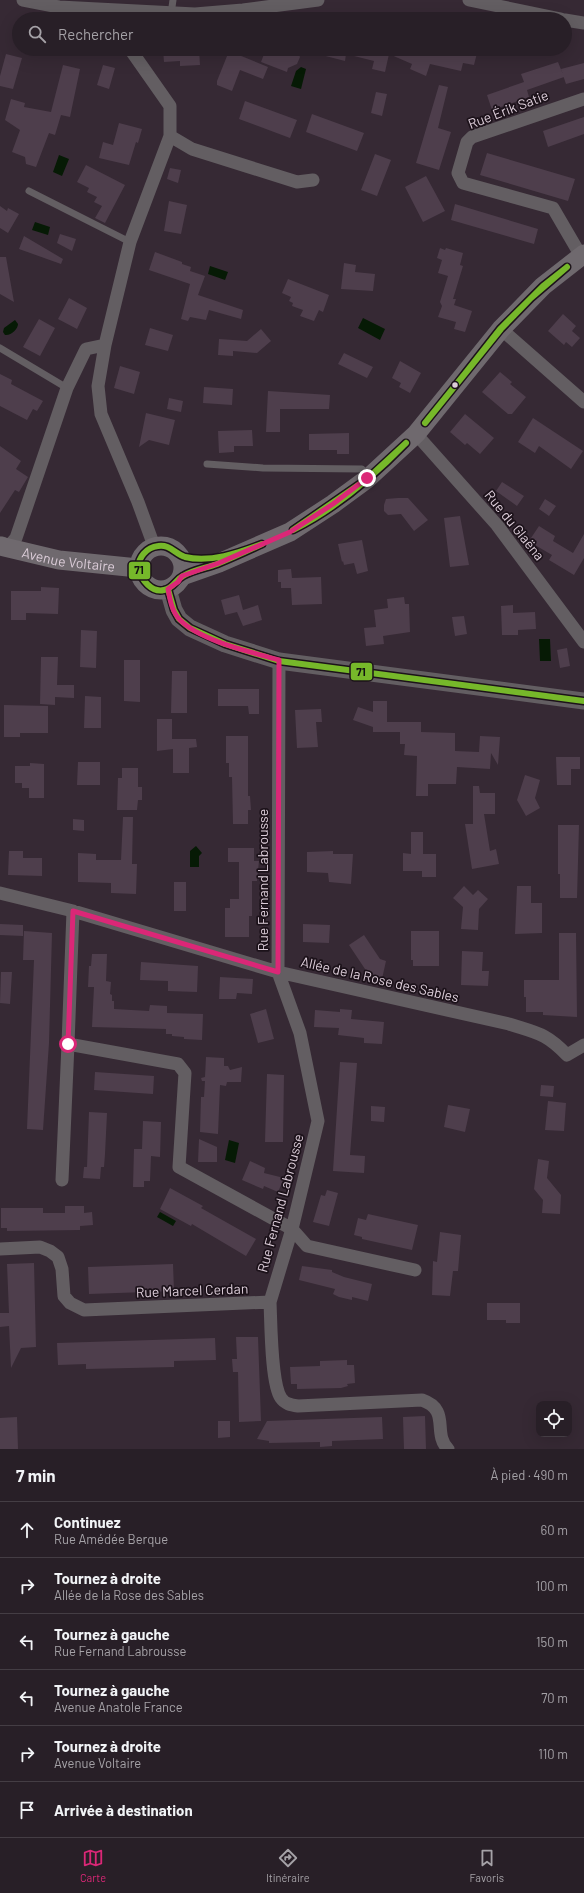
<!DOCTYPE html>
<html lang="fr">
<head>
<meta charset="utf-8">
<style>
  body { margin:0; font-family:Barlow,sans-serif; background:#342c33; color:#f1f3f6 }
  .controls { position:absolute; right:12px; bottom:12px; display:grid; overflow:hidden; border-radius:8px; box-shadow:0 4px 16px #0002 }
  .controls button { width:36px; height:36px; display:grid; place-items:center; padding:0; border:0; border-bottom:1px solid #443d44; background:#281f27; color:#f1f3f6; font:20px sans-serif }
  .stop { position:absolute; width:12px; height:12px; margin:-9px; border:3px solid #db2777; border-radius:50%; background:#fff }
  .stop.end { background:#db2777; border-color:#fff; box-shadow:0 1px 4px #0008 }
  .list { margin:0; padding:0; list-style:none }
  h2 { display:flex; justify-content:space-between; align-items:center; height:52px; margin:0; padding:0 16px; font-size:17px }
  h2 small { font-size:13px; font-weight:400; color:#a5a2a7 }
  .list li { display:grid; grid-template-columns:26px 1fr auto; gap:12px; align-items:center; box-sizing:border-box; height:56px; padding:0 16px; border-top:1px solid #443d44 }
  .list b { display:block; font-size:15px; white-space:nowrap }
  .list p { margin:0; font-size:13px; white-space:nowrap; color:#a5a2a7 }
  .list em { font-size:13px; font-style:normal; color:#a5a2a7 }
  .icon { flex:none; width:22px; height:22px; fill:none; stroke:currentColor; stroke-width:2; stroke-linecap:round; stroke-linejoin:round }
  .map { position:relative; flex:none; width:584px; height:1449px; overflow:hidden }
  .search { position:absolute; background:#281f27; box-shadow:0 4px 16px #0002; left:12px; right:12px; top:12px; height:44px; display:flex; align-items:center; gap:10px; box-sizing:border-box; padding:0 14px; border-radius:22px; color:#a5a2a7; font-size:15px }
  .sheet { height:388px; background:#281f27 }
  nav { display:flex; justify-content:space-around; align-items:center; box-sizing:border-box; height:56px; border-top:1px solid #443d44; background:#281f27; font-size:11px; color:#a5a2a7 }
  nav a { display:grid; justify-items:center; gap:2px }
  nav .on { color:#db2777 }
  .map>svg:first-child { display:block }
</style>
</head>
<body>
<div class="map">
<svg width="584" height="1449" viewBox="0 0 584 1449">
  <rect width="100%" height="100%" fill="#362934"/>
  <path fill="#061a05" d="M301,67L306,69L301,89L291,86L296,71Z
    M59,155L69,159L62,176L53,172Z
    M35,222L50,227L48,235L32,230Z
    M210,266L228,272L225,280L208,274Z
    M363,318L385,329L380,340L358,328Z
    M15,320L18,324C18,329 11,336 5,335L3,332L4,328Z
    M539,639H550L551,661H540Z
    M196,846L202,853L199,856V867H190V851Z
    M229,1140L239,1143L235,1163L225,1160Z
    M160,1212L176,1221L173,1226L157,1217Z"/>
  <path fill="#4e3e4c" d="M163,49H199L200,65L180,66V61L164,62Z
    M266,49H287L298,53L300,57L297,64L288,68L287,72L261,62Z
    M314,49H478L474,65L463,63L461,71L430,64L426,76L410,69L412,64L389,54L385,72L372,69L374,61L346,54L345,61L314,53Z
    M229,51L268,67L263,79L240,70L232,91L217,85V81Z
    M6,54L22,58L13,89L0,86V76Z
    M558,62L564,77L527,90L529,97L492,110L487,95L524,82L521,74Z
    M584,63V79L566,84L561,69Z
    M63,65L80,69L70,117L61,115L55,135L49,133L36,167L26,164L25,157L12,152L20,130L5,120L11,99L25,103L24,107L51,112Z
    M103,65L115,68L109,89L97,85Z
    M439,85L448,87L438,128L451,132L439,170L416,163Z
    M376,92L387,94L382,116L371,113Z
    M245,101L297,120L290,138L239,119Z
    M312,114L364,133L357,151L306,132Z
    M584,117V134L548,147L543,131Z
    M119,123L142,129L138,143L136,142L129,165L99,158L103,142L113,145Z
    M487,153L575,179L568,201L480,175Z
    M375,154L391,160L377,196L361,190Z
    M86,165L125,185L105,223L95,218L102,206L94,202L97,197L87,192L89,188L77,182Z
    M170,168L181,170L178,183L167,179Z
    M426,176L445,211L423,222L405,187Z
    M169,201L187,205L181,234L164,231Z
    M455,204L538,229L534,244L451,220Z
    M0,206L7,211L8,208L19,214L8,233L0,228Z
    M60,234L76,239L72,251L57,243Z
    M24,236L63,259L61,264L19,249Z
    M440,248L445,250L446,248L463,253L460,265L463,266L453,299H456L454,305L472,311L465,332L454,329L456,322L438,317L442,306L440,302L448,276L438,273L442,260L437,258Z
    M155,252L182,262V264L191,267L190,271L205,276L198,295L243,310L241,319L209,310L206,320L190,317L188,321L181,319L190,284L149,270Z
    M0,257H6L14,302L0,294Z
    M344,263L356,265L355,272L375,274L373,291L341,289Z
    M288,279L329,295L323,312L319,310L314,321L300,316L303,310L292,306L293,303L289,301L291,297L282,293Z
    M69,298L87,308L77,329L58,319Z
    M563,314L576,326L572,331L580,338L572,347L566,342L564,345L548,331Z
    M39,319L55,328L40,356L23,347Z
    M150,328L173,335L168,351L145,345Z
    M261,329L271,341L257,353L233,351V356L218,355L219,339L247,341Z
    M344,353L373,367L367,378L338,364Z
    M400,361L421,373L410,393L399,387L401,383L392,378Z
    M120,366L140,372L134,394L114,388Z
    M500,372L512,382L510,384L526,397L512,414H508L482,392Z
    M0,374L12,380L11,384L43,401L37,411L33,409L27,420L0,406Z
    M204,387L233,389L232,405L203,403Z
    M268,391L330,395L329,409H280V432H266Z
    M169,398L183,401L181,412L167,409Z
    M146,413L175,420L169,445L149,440L139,447Z
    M465,414L494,438L480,454L467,443L465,445L450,432Z
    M533,418L583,451L571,469L539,446L535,453L518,442Z
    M252,430L253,446H234V452L219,453L218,431Z
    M349,433V454H337V450H309V434Z
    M0,446L21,461L16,469L28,477L19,492L15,490L0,513Z
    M502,482L524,496L517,506L496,491Z
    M398,498H408L428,520L414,531L401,514L388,515L384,511V505L386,499Z
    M545,499L556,506L549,516L539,509Z
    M460,516L469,565L450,567L444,518Z
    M539,526L555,536L553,541L573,553L584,534V558L574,575L549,560L552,555L535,545L537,541L531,538Z
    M362,540L368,571L357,574L354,563L344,565L343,561L342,562L338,544Z
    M291,569L292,578L321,577L322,604L292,605L291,588H281V582H278V570Z
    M41,587L59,588L58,614L26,613V620H11V591H41Z
    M239,595L243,610L258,605L262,620L243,626L237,612L225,615L221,600Z
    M404,597L405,604H409L410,632L383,636L384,644L366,646L364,628L376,627L374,610L388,608L387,599Z
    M513,605V613L535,612L536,629L518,630V635H502L501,606Z
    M464,616L467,634L455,636L452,617Z
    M81,630L97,631L96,668L80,667Z
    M567,648L570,666L560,668L557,650Z
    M41,657H58L57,685H74V698L55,697V705L40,704Z
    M124,660H140V702L124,701Z
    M172,671H187V713H171Z
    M218,689H259V714H249L248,706H218Z
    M85,696L101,697V728H84Z
    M373,701H387V722H421V732L455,733V751L479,752L480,736L500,737L498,765L491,753L490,769L457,767L456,784H428V796H416L417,756L404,755L405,744H400V732H373V727L353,720L358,707L373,712Z
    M4,705L48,706V733H20V737H4Z
    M321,709L322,722H316L318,747L297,748L295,710Z
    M157,719H172V739H196L197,747L189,748V773H173V749L157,751Z
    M226,736H248V796H250L251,810H248V824H233L232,777H229V763H226Z
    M556,757H580V769H571V785H557Z
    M78,762H100V785H77Z
    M30,763L44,764V798H29V788H22V783H15V766H30Z
    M122,768H138V787H142V800H138L137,810H117L118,778H122Z
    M525,775L540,780L535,798L540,808L526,816L517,800Z
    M473,786H479L480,793H495V814H484L490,851L496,849L499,864L472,869L465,824H473Z
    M123,817H133L132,864H137L136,894L111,893V883L78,882V853L96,854V860H121Z
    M73,819L84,820V831L73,830Z
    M558,825H579L577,898H560V874H558Z
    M411,832H423V854H436V877H422V871H403V853L411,854Z
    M228,848H254V861H259L257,881H252V916H249V937H225V908H230V899H239V862H228Z
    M9,851H23V858H42V876L8,875Z
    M333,851V854H353L351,884L329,882L328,873L307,872V852Z
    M174,882H186V911H174Z
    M464,886L473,895L478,890L488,899L479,909L478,930L461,929L463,907L453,898Z
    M517,886H531V903H542V933L515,934Z
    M0,924L23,925V936L0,935Z
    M303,924L330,925L329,943L303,942Z
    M24,931L52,933L49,1043L43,1130L27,1129L34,960H23Z
    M411,931H439V966H413V960H411Z
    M559,933H576L577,1017L543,1015V1012H526V997H524V980H559Z
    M364,935L380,959L386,961L382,979L363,974L365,969L349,945Z
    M462,951L483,952L482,971H489L488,986L461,985Z
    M92,954H107L106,981L111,982L110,994L112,995V1001H114V1009L149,1011L150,1005L167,1006V1013L203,1014L202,1040L184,1039V1037L172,1036V1034H166V1029L92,1027L94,987H88L89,966H91Z
    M141,962L198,966L197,992L168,991V981L140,980Z
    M1,972H12L10,1004L0,1003Z
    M220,977L253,979L252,994L237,993L236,999H219Z
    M266,1009L274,1039L258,1043L250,1014Z
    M340,1009L352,1010L351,1019L384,1022L382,1044L364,1043V1038L338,1035L339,1028L314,1027L315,1010L340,1012Z
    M206,1057L224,1058V1066H228L230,1070L242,1067L241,1082H227L226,1086L220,1085L218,1134L200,1132L201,1097H204L205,1081H202L201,1078L205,1077Z
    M340,1062L357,1063L350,1155L365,1156L364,1173L333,1171Z
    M95,1072L154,1076L153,1094L94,1090Z
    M267,1074L284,1075L283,1142H265Z
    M541,1085L554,1086L553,1097L540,1096Z
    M548,1101L566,1103L564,1131L545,1130Z
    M448,1105L470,1109L465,1132L444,1127Z
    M371,1106L385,1107L384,1122L371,1121Z
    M89,1112L107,1113L105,1154L104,1167H101L100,1179L83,1178L84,1167H87Z
    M143,1121L161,1122L160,1157L151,1156L150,1181H144V1187H133L134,1149H142Z
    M199,1139L217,1147V1162H198Z
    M538,1159L549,1161L547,1178L561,1195L560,1214L542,1213L543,1200L534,1189Z
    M250,1161L265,1168L264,1173L284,1178L278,1192L264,1186L263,1189L242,1180Z
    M170,1188L203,1206L201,1208L256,1239L246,1256L192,1224L191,1226L160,1209Z
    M327,1190L338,1193L329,1226L313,1222L321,1195L325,1196Z
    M65,1206H84V1213L92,1212L93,1225L80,1226V1230L7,1231V1228H1V1208H43V1213H65Z
    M368,1214L418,1225L412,1250L362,1239V1237L354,1235L358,1218L366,1220Z
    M440,1232L461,1235L458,1271H453L450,1296L432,1295L433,1261L437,1262Z
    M34,1263L36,1347L21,1348L11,1368L9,1326L0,1327V1313H9L7,1264Z
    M173,1264L174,1291L89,1294L88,1267Z
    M302,1266L332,1270V1272L344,1277L372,1284L368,1301L352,1297V1300L339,1297L333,1294L335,1289L299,1280Z
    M487,1303H520V1323H506V1320H487Z
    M236,1337H258L261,1421L239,1422L238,1372H233L232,1359H237Z
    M215,1338L216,1360L174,1361V1367L86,1369V1364L58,1365L57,1343Z
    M347,1360V1365H354L355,1383L347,1384L348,1386L341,1388L297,1389V1384H291L290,1367L320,1366V1361Z
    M425,1416L426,1449H404L403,1417Z
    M17,1417L18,1449H0V1418Z
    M382,1417L383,1439L332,1441V1446L320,1447V1442L269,1443V1441L257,1439L267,1421Z
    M218,1421H230V1437L218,1438Z"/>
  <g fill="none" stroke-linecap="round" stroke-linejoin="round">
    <path stroke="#635e62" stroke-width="7" d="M171,14L173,0
      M29,191L130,242
      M0,348L67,388
      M207,464L263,468L362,469L367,478"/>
    <path stroke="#635e62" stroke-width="13" d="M23,0L59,7L195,14L243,10L318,0
      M469,0L561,19
      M565,20L584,23
      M130,49L170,106V136L130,242L105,345L98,386L101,414L138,502L154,546
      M170,136L192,149L297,182L313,180
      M581,256L553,208L463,183L458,173L467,142L472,137L584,99
      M501,329L584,402
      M416,434L497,525L584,642
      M2,543L8,547L16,538L67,388L86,349L105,345
      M0,893L73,911L278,972L509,1024C537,1033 546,1033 567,1055L584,1045
      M73,911L68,1044L178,1064L185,1073L179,1167L292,1229L307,1246L415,1270
      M62,1180L68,1044
      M0,1249L40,1247L50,1251L58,1257L62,1269L64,1296L70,1303L84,1310L270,1302C271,1323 271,1384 281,1398C285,1404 291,1405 298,1406L422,1400C451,1410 432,1433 448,1449
      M270,1302L292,1229L318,1121L300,1033L278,972L279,661"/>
    <path stroke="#635e62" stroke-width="17" d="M168,589L174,610L179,619L190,628L225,644L279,661L584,701"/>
    <g stroke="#6f696e" stroke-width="19">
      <circle cx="161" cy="568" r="22"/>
      <path id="s1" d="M0,546L59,560L138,568"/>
      <path d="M182,576L219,563L290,532L333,504L367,479L416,434L501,329L543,286L584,254"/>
    </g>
    <g stroke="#1c121a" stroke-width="9">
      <path id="bus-1" d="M531,298L543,286L567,267
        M531,298L567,267
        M459,381L500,329L531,298
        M459,381L501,329L531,298
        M425,423L459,381
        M425,423L459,381
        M293,530L367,479L406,443
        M293,530C335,509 373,477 406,443
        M262,544C247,551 232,558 217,564C206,568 193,570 183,576C175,580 174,588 164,590C152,593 141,580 139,569C137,558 147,547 158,546C170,544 175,554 185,557C210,563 239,553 262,544Z
        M168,589L174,610L179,619L190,628L225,644L279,661L584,701"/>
    </g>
    <use href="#bus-1" stroke="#76b82a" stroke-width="6"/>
  </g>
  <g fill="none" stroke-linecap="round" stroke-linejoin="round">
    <path stroke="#db2777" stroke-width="5" d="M68,1044L73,911L278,972L279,660C251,652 201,641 180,620C172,612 170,600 168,589L178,582L182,576L219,563L290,532L333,504L367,478"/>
  </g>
  <circle fill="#dccdd9" stroke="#1c121a" stroke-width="1.5" cx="455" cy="385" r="3.5"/>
  <g text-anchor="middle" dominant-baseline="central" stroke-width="3.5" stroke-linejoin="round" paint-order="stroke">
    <g font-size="14" fill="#dccdd9" stroke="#1c121a">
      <text transform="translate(508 109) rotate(-21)">Rue Érik Satie</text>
      <text transform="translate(515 525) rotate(51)">Rue du Glaëna</text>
      <text stroke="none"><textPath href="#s1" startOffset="70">Avenue Voltaire</textPath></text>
      <text transform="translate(262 880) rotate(-90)">Rue Fernand Labrousse</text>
      <text transform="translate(380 979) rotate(13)">Allée de la Rose des Sables</text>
      <text transform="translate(280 1203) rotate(-75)">Rue Fernand Labrousse</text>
      <text transform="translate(192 1290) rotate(-2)">Rue Marcel Cerdan</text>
    </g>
  </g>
  <g stroke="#1c121a" stroke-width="1.5">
    <rect x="128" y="561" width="23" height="19" rx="4" fill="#76b82a"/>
    <rect x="350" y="662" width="23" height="19" rx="4" fill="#76b82a"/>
  </g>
  <g font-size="11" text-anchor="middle" font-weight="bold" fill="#111">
    <text x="139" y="574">71</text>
    <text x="361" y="676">71</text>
  </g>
</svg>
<div class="controls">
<button><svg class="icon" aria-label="locate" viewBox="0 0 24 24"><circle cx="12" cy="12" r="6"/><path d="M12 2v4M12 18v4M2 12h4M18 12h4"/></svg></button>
</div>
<div class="stop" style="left:68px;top:1044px"></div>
<div class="stop end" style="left:367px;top:478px"></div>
<div class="search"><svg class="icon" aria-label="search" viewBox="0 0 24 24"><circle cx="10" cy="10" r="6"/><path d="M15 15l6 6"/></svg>Rechercher</div>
</div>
<section class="sheet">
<h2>7 min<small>À pied · 490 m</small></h2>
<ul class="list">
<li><svg class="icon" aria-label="ahead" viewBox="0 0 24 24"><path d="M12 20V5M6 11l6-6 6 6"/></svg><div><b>Continuez</b><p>Rue Amédée Berque</p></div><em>60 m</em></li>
<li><svg class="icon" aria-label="right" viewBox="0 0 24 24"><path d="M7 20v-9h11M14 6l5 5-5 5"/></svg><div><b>Tournez à droite</b><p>Allée de la Rose des Sables</p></div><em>100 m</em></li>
<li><svg class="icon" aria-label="left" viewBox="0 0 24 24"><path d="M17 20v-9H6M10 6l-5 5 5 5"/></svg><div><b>Tournez à gauche</b><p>Rue Fernand Labrousse</p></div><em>150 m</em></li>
<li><svg class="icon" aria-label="left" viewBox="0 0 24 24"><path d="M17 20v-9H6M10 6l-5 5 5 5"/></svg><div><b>Tournez à gauche</b><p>Avenue Anatole France</p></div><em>70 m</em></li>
<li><svg class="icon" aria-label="right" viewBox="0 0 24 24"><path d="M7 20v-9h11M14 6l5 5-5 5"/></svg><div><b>Tournez à droite</b><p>Avenue Voltaire</p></div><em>110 m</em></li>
<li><svg class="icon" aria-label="arrive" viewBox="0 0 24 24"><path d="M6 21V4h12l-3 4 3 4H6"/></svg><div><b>Arrivée à destination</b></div></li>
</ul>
</section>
<nav>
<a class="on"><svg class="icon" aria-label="map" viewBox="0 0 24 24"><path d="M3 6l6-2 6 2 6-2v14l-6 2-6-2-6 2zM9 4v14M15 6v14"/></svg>Carte</a>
<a><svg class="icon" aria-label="directions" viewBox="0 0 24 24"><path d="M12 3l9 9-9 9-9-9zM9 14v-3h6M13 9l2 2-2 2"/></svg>Itinéraire</a>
<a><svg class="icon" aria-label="saved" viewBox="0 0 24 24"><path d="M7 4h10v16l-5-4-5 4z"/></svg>Favoris</a>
</nav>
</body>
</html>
